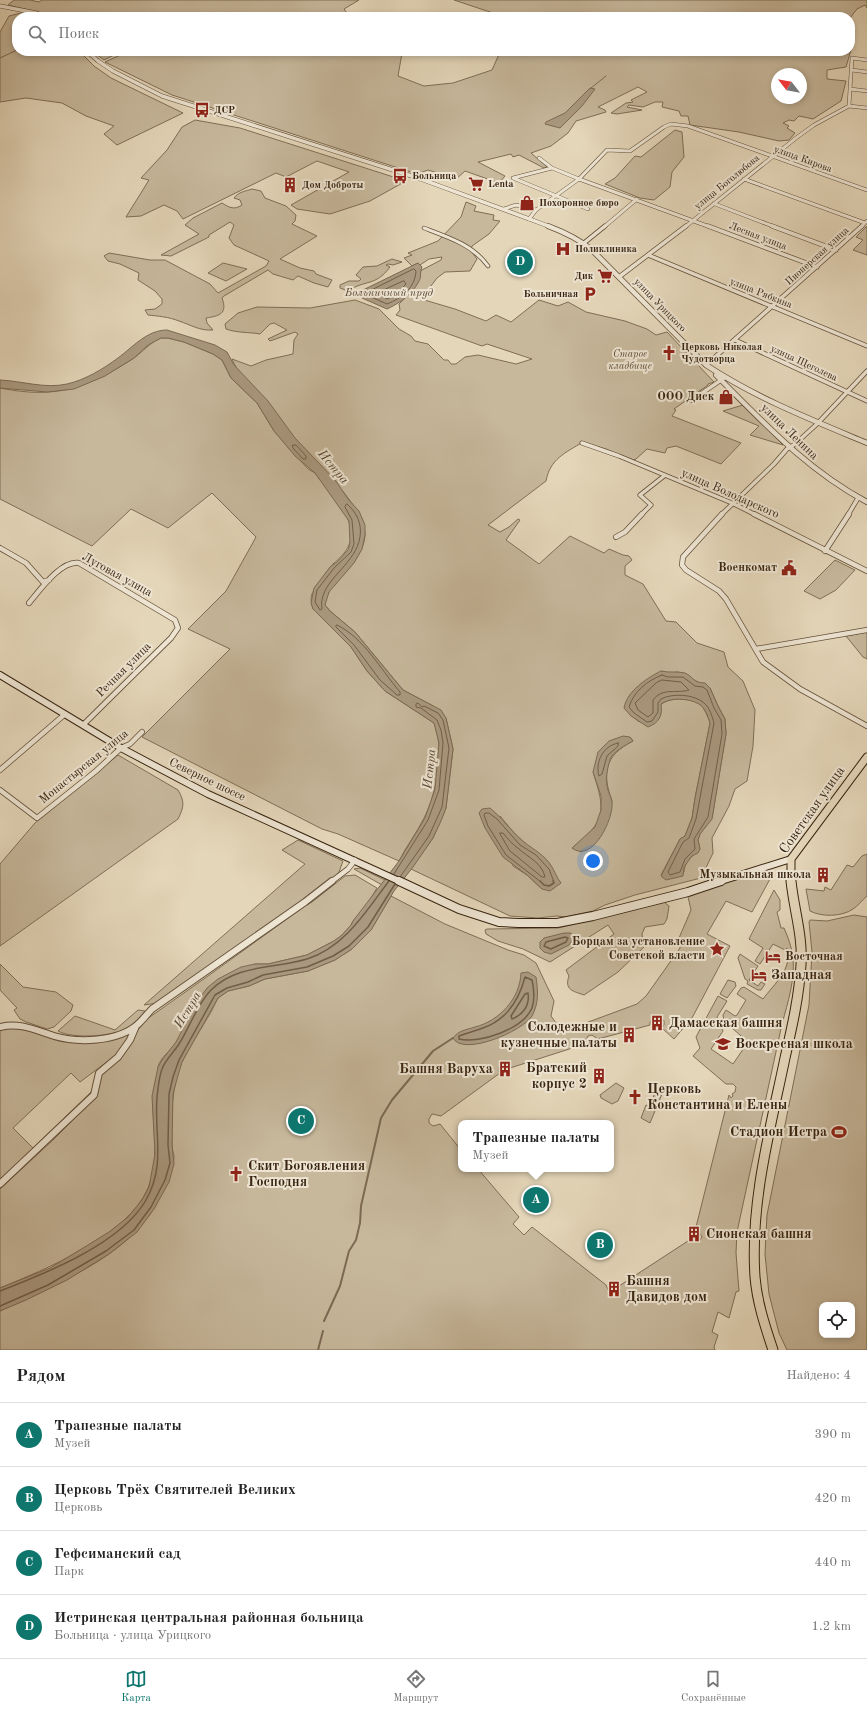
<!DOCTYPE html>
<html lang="ru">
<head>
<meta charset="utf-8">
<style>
  body { margin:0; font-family:"Old Standard TT",serif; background:#f2f2f2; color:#222 }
  .controls { position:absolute; right:12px; bottom:12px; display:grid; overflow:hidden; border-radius:8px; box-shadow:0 2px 6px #0003 }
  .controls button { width:36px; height:36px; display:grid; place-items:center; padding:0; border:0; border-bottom:1px solid #e0e0e0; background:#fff; color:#222; font:20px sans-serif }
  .compass { position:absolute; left:771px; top:68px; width:36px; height:36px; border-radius:50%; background:#fff; box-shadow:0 2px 6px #0003; rotate:301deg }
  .you { position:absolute; left:593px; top:861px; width:14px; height:14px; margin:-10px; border:3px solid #fff; border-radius:50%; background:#1a73e8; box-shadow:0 0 0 6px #1a73e833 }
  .badge { display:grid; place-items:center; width:26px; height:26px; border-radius:50%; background:#0f766e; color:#fff; font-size:13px; font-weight:700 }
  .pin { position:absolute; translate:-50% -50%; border:2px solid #fff; box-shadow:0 1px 4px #0006 }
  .popup { position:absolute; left:458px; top:1120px; width:156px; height:52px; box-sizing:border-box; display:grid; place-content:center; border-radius:8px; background:#fff; filter:drop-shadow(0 1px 3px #0005); font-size:13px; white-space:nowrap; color:#767676 }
  .popup b { font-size:15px; color:#222 }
  .popup::after { content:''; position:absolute; left:50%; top:100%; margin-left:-8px; border:8px solid transparent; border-top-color:#fff }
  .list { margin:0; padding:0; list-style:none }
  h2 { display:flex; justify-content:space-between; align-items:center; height:52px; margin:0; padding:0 16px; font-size:17px }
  h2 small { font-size:13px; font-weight:400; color:#767676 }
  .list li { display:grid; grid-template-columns:26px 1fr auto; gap:12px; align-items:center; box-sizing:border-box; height:64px; padding:0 16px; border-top:1px solid #e0e0e0 }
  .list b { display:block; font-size:15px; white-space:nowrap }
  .list p { margin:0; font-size:13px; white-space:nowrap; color:#767676 }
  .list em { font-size:13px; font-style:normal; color:#767676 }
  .icon { flex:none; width:22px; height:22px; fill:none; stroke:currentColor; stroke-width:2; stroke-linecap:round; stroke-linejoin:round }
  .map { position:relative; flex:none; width:867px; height:1350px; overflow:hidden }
  .search { position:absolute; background:#fff; box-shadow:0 2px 6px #0003; left:12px; right:12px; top:12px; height:44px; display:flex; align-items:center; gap:10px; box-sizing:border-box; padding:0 14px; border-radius:16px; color:#767676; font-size:15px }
  .sheet { height:308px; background:#fff }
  nav { display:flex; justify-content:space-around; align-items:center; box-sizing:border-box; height:56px; border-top:1px solid #e0e0e0; background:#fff; font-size:11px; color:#767676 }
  nav a { display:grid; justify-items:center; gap:2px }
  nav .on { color:#0f766e }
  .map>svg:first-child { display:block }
</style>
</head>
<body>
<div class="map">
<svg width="867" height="1350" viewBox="0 0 867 1350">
  <rect width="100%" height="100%" fill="#e4d6b9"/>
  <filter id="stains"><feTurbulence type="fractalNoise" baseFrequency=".005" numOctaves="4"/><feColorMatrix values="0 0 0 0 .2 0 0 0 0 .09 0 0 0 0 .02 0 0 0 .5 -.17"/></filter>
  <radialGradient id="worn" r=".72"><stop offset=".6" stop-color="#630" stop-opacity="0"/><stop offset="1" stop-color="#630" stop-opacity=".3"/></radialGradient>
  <path fill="#c7b89c" stroke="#806e56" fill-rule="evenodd" d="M14,0H30L39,2L42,0H359L344,9L350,17H53L47,14L8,5Z
    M454,0H867V8L865,5L857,9L850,18V17H505Z
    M21,13L35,17H17V51H79L94,66L111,78L183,113L117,145L104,134L114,126L86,116L62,103L26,98L0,102V32L9,16Z
    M850,49L851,50L846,67L827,70V79L846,81L841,101L813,119L799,116L794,121L789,120L783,123L789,126L787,128L795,133L789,140L779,141L739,132L690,125L688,116H681L679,111L662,107L663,102H655L643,107L629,105L627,107L642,110L617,114L611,113L626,103L633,102L631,100L647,92L638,87L598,107L605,110L606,112L576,121L568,133L551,146L531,153L547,167L544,168L519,155L513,157L511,154L478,162L505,176L499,183L465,171L455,180L454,178L428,170L417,174L172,95L105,62L129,51H397L402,53L398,76L424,86L453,83L492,70L500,52L499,51H818L830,55H841L845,51H850ZM777,74H801V98H777Z
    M92,51H122L104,60Z
    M195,120L240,128L406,181L370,201L330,214L297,209L291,205L349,172L317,161L286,177L276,173L183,219L177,211L164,205L141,216L126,217L149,180L141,178L167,150L182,127Z
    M675,130L682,132L684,157L672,172L670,187L654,200L640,198L605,184L615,178L635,156L641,157Z
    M252,189L261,191L265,198L286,206L296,215L295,221L292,224L317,236L280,259L300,268L314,271L316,274L332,280L328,287L314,283L298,276L293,280L273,274L268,270L224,296L222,298C228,314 219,316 206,318L207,323L213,330C200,331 191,325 179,321C169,317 158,316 148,315L145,310L155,309L162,304V299L155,291L138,280L139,273L120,264L108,261L104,256L109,253L150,260H165L210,284L218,293L266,266L269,261L234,245L229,238L234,225L230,222L209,235V237L171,256L161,255L199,234L185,225L193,218L222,203C230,208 234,210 242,205L240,200L234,198C238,192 246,191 252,189Z
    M466,202L476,206L474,211L494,215L493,220L500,221L489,234L472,246L471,251L477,259L470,271L445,272L437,278L421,299L455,309L486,321L496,315L511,322L539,300L558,306L568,302L586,312L625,321L647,329L656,335L667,332L714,382L708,384V385L674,409L676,410L672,416L741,443L721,464L676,446L667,448L665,453L647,449L636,459L633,460L606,449L583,442C565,453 550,459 546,481L488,525L500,532L509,527L518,519L520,520L506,540L539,564L570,536L604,553L609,549L623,555L629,556L632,560L625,566V575L643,584L666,621L676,622L697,643L724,652L728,667L743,681L755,710L753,746L747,781L735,789L729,806L712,838L713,853L701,878L635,895L605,905L593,911L566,917L557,916L538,918L510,916L411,869L433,838L446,808L453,749L446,718L433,706L403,690L355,632L330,611L325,605C327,579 362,567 365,536C367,508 313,460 295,439C288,430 280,420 273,410C270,406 268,401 265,398C253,387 238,374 232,359L251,366L266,360L293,354L294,340L298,334L295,332L270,341L268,339L287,330L274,323L270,324L260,334C249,332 237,333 226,329L225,324L238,313L257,307L310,308L355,300L379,309L399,329L411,336L415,341L428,344L444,360H448L451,364H456L465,357L478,355L516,364L532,359L487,344L482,346L396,315L400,310L399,304C409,294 420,286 420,271L441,260L442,257L429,259L420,265L418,263L412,266L404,258L412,255L408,253L438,241L461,217ZM661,671L668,673L678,672L710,688L718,706L725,719L726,734L712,818L700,834L698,840L700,849C693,855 684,862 684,872L661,875L680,839L685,836L692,818L695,798L710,723C708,717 705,709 700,704C691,698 672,697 663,703C655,708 647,716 639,722L624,708ZM630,737L633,741C604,756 602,773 612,801L582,852L572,848C606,821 606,812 593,772ZM500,816C507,824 514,834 523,842C536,853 548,856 554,874L542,889L527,875L513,866Z
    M867,226V255L853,250L863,240L856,237Z
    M392,259L402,262L393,265L388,264L386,265L390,267C375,287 366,279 348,291L340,288V285L349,281H359L361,279L356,275L363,267L377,266Z
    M223,263L247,269L226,281L208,273Z
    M161,338H168L184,342L213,354L222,360L231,378L257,403L274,431L308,469L315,473C324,486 345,508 349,522C355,542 347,552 333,564C331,565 312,592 312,594C310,599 312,605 313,609L351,647L367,671L385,691L434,723C445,750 437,792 424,818C417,833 406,846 399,861L338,834L322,829L142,737L230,649L188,629L226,591L256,537L212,493L168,528L131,509L92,546L0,499V388C55,399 85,389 131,360C142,353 149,343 161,338Z
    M743,405L783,445L750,435L759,426L723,411Z
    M835,560L855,570L836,590L820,599L804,591Z
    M867,632V659L863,657L846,636Z
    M118,755L178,790C185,802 184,807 178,819L0,946V864L35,823Z
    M298,840L343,861L339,872L333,879L158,1003L144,1005L305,864L282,850Z
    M867,854V896C862,900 858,906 853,909C842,917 821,917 810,911L806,889L824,891L825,887L831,890L847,865L853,867L862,856Z
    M360,868L385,880L382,885L354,869Z
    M355,875L377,888L366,906L353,921L351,925L342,935L334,941L307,955L268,964H255L201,998C190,1012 185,1028 176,1043C170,1051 160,1058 158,1067C157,1070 158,1073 157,1076C156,1083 153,1090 153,1097C152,1127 160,1159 148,1188C128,1236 46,1269 0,1288V1189L54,1139L96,1097L99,1080L103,1073L147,1019L208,976L305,906L312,902L345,876Z
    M759,875L770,879L752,912L726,901L707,934L730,946L692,1018L674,1039L662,1028L664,1025V1021L661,1017H657L650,1022V1025L598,1039L592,1035L588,1036L586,1040L588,1043L510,1068L508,1065L503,1064L499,1067V1071L500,1073L441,1116L432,1114L429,1119V1123L433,1126L440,1124L461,1150V1169H478L519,1217L513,1224L524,1235L532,1227L606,1285L611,1296H617L620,1292L619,1286L691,1239L696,1242L699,1241L702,1237L696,1227L729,1095L731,1098L733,1096L732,1094L735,1092L736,1087L733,1084H726L693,1056L700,1048L696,1037L718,996L727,1001L717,1017L723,1031L711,1049L733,1064L748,1042L724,1021L723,1015L726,1010L735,1016L737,1015L746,1000L737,994L741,988L744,987L763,999C774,984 793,969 787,948L785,950L773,944L760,964L755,961L763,948L749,939L774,890L780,900V910L777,912L781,928H784C788,937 792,948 793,958C795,980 788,1002 782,1024L737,1232L736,1253L739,1291L736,1292L729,1318L718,1312L712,1332L718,1335L714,1347L715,1350H0V1311C63,1279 143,1254 167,1180C169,1174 174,1164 174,1157C174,1154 172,1150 172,1146C171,1118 171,1087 182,1062C190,1045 202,1028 211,1012L218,998L228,991L249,986L265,979L308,971L335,960L352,949L371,930L391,896L445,924L508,950L524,955L536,963L554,1001L551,1016L556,1023L583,1024L637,1004L646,996L680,948L679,938L691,910L688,897C710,887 735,878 759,875Z
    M664,902L669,906L667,919L664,924L645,927L642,934L644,947L618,972L584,995C573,991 564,990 569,976L566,970L614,934L608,925L550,962L523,949L498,941L486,934L485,930L487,929L558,928Z
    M854,915L867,917V1350H787L779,1333L769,1294L765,1254L767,1215L809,1005L812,952L809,922L810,920L827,921ZM822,1305H852V1335H822Z
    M740,954L758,966L749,980L758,986L761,982L765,984L761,990H758L747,984L748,981L745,979L738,958Z
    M0,964L23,987L56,992L73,1005L71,1011L54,1027L47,1029L26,1022L20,1019L14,1010L17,1008L0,990Z
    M728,980L735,982L736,986L727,998L720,994Z
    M138,1010L145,1011C140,1017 134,1024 127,1028C114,1037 71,1039 58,1031L75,1016L115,1030Z
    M7,1026L86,1042L133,1030L116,1055L80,1082L71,1073L13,1128L33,1148L91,1092L72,1114L0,1181V1029Z
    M616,1083L624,1088L618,1101L612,1104L601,1098L600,1095Z
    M656,1091L662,1094L650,1123L641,1118L646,1105L649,1106Z"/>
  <path fill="#aa9980" stroke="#7c6a53" d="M590,88L595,89L582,106L560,128L545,124L546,122L565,113Z
    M418,263L422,267C420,271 421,275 420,279C414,293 400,303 387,309L362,298L359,294L361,291Z
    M167,330L215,345L227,352L234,365L268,401L295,438L336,481L348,499L359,511L365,525V535L362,549L354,563L329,592L325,605L330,611L355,632L403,690L441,710L446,718L453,749L446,808L441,821L433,838L413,867L394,891L371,930L352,949L335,960L308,971L265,979L249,986L228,991L218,998L182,1062L177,1079L173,1094L172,1145L174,1164L169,1182L154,1209L137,1232L109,1254L67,1280L26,1300L0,1311V1288L50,1268L88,1245L109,1232L128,1217L142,1200L149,1187L155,1154L152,1096L158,1067L162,1060L176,1042L195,1005L207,988L218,979L241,967L255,964H268L307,955L334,941L342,935L351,925L353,921L399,861L425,818L430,804L435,789L439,743L434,723L385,691L367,671L351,647L313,609L311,603L314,588L331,566L337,562L348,550L350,543L349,521L315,473L295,456L274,431L257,403L231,378L222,360L213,354L184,342L168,338H161L148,345L134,358L105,376L74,389L47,392L0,388V380C22,381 45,389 67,384C85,380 103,369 118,358C133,347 147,330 167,330Z
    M661,671C669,673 677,671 685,673C694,677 693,683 705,683L710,688L718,706L725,719L726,734L712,819L700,834L698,840L700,849L698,853L692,856L684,867L683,876L666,880L661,876L680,839L685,836L692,818L695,798L710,723C708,716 705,708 699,704C688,698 671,697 661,704C663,715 659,723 648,727L631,716L624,708C627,691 647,678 661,671Z
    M623,736L630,737L633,741C626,745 612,752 610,760C607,770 605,780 608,790C609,794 612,798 612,802C614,819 592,864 572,848L595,827L601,810V796L593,772L598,752L609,741Z
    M490,808C503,818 511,832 524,842C534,850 545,855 552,867C555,872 557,878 561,883L550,891L542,889L527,875L503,857L485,828L479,813L482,809Z
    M564,933H571L574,938L569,945L551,954L544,952L540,948V942L544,938Z
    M528,972L536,977C538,991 539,1003 532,1016C523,1031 463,1057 453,1038C459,1030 466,1030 475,1027C499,1021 520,999 521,973Z"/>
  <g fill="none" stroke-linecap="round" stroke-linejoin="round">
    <path stroke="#715e48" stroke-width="1" d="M414,269L416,271C415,288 402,298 387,304L367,295L368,292Z
      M404,281L406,284L394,296L387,299L380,295V292Z
      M293,445H296L306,456V459H303L293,448Z
      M347,504C357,513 362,523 360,537C356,563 326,577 322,600C321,603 322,606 322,609L320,610L315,602L317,590L334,568L351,552L354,544L352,520L345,507Z
      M337,625C364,638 381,670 400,692V695H397L380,680L354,645L336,627Z
      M662,675L668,677H683L695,686L703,687L707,690L714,708L721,720L722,734L708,817L694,839L695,849L685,859L680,872L670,875L668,872L683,842L689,838L696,819L714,723C712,716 710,708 704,703C694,694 672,693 661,699L658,703V712L652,721L647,722L634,713L629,707C634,691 647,681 662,675Z
      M662,680L681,682L689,690C676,694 663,687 653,700V713L648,717L638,710L635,703L656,683Z
      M618,743V746L607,756L602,774L599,776C595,762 603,746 618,743Z
      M500,833H503C508,839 513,845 519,849C529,858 542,863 545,877H542L510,851Z
      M394,874L428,820L439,790L443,743L441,730L437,720L421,708L416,707V704L418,703L422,707L424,706L438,713L443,720L449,748L442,807L429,836L400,877
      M388,882L389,881
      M541,882L506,855L488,826L484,815L485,813H489L497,819L520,845L536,855L549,869L554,882"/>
    <path stroke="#715e48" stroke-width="1.5" d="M540,881L544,885L549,886L554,883L553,881
      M565,937L568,938L566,942L551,949L544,946L546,942Z
      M525,977L532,980C534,989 535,999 532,1008C523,1029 480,1044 459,1039V1036C467,1033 475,1031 483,1028C506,1020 519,1000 525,977Z
      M528,993C530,1005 523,1015 512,1019L511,1016L525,994Z
      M0,1291C44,1274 121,1244 146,1200C166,1165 154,1134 157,1097C158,1088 159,1077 162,1069C165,1060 174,1052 179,1044C190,1027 197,1004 211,990C237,964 274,969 307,959C345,947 366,911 389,881
      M0,1306L48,1285L106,1251L134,1230L151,1207L165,1180L170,1163L168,1145L169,1094L173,1077L179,1060L215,995L227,988L248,982L263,975L307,967L333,956L349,946L368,927L395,884"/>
    <path stroke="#7c6a53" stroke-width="1" d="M0,58L17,50
      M591,88L606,76"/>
    <path stroke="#7c6a53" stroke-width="2" d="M324,1321L340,1286L349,1251L356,1240L360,1223L361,1206L381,1118L392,1100L433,1051L453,1038
      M318,1350L323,1331"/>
    <g stroke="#63503a" stroke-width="4.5">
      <path id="pedestrian" d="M424,228C448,237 473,245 488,266"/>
    </g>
    <g stroke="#63503a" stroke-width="4">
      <path id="minor-far3" d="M852,70L867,72
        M850,89L852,58L867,60
        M849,106L850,89L867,91
        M849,106L867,108
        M539,158L552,168L579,179L710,227
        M552,168L513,178L588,209
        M744,179L865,223
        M715,204L775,227
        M504,209L516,205L536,210
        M529,219L536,210L579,179L607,150L630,151L664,127L671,124L688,126L867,190
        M604,227L637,199
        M685,227L796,138L814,125L849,106
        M861,227L867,221"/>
    </g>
    <g stroke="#63503a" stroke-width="5">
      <path id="minor-far2" d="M708,226L817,267
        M772,226L836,250
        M584,243L605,226
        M648,255L867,346
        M619,277L686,226
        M735,340L867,401
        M706,365L862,226
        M692,400L724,378
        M582,443L619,456L732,503L756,515
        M641,515L651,505L640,495L664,476
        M721,515L774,464L787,449L795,444L817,424L867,371
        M848,515L858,498"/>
    </g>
    <g stroke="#63503a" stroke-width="6">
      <path id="minor-far1" d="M722,514L683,557L682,565L686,570L719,591L726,599L763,662L800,689L867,726
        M754,514L867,571
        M616,537L625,532L642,514
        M0,548L26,563L43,582L49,580
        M825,551L849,514
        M29,603C40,590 61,560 79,563L175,620L178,628L171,638L83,725
        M756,649L867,630
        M0,770L64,715
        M0,790L37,818L96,771L121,748L130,744L142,732
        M331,882L348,869L355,860"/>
    </g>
    <g stroke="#63503a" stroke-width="8">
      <path id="minor" d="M0,1027C20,1022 35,1030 54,1036C78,1043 117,1042 137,1025C143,1020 147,1014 152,1009L305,902L332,881
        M0,1184L94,1095L99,1073L118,1057L130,1040L136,1026"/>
    </g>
    <g stroke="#63503a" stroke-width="4.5">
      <path id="tertiary-far1" d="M0,6L36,13L46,17
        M87,51L98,61L113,71L162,96L418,178L551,227"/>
    </g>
    <g stroke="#63503a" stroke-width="6">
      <path id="tertiary" d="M548,226C564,232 579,239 592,250L706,365C756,398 812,420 867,443
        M716,375C764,423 807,470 867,502"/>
    </g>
    <g stroke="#382410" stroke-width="8">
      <path id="secondary-far1" d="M0,675L121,748L208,794L401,882
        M718,882L791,859"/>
    </g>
    <g stroke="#382410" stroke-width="10">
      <path id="secondary" d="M399,881L459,909L499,922L518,923H557L593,916L688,892L721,881"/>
    </g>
    <g stroke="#382410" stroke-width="9">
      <path id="primary-far1" d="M791,882V859L867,757"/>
    </g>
    <g stroke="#382410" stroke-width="11">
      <path id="primary" d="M773,1350C765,1326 757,1302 755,1277C750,1203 770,1130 785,1058C792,1027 799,997 801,965C803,936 794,910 791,881"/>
    </g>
    <use href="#pedestrian" stroke="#ede4d2" stroke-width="3"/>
    <use href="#minor-far3" stroke="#ede4d2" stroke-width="3"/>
    <use href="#minor-far2" stroke="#ede4d2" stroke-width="3.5"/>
    <use href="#minor-far1" stroke="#ede4d2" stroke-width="4.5"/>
    <use href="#minor" stroke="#ede4d2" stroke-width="6"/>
    <use href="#tertiary-far1" stroke="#ede4d2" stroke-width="3.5"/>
    <use href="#tertiary" stroke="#ede4d2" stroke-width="4.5"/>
    <use href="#secondary-far1" stroke="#ede4d2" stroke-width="6"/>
    <use href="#secondary" stroke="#ede4d2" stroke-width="8"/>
    <use href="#primary-far1" stroke="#e4d6b9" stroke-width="7"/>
    <use href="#primary" stroke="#e4d6b9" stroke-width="9"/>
  </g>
  <defs>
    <g id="bus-bare" transform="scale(1.2)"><path d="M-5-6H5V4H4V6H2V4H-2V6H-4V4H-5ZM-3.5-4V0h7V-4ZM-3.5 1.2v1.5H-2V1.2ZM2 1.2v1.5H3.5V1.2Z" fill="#8f2418" stroke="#ede4d2" stroke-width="2.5" paint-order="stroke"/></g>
    <g id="supermarket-bare" transform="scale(1.2)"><path d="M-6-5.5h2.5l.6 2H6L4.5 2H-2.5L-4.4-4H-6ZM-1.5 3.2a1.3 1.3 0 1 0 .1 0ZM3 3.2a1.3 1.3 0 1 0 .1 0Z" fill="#8f2418" stroke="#ede4d2" stroke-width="2.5" paint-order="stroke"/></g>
    <g id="building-bare" transform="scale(1.2)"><path d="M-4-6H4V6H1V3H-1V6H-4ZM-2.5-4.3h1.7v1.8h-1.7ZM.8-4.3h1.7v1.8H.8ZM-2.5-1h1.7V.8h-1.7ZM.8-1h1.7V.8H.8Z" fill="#8f2418" stroke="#ede4d2" stroke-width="2.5" paint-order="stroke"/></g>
    <g id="shop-bare" transform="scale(1.2)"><path d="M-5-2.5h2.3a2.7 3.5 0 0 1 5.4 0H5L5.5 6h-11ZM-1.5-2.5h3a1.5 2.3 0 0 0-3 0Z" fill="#8f2418" stroke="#ede4d2" stroke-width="2.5" paint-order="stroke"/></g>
    <g id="hospital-bare" transform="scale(1.2)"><path d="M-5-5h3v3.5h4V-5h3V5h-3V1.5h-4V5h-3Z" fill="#8f2418" stroke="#ede4d2" stroke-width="2.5" paint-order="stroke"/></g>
    <g id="parking-bare" transform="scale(1.2)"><path d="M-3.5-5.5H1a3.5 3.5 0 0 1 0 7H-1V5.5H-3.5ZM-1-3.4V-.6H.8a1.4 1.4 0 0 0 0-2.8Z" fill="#8f2418" stroke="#ede4d2" stroke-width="2.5" paint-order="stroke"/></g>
    <g id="church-bare" transform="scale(1.2)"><path d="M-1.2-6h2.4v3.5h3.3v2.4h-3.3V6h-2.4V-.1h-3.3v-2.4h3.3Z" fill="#8f2418" stroke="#ede4d2" stroke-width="2.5" paint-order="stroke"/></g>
    <g id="civic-bare" transform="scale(1.2)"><path d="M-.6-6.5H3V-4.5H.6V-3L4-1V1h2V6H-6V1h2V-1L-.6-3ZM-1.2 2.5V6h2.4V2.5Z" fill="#8f2418" stroke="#ede4d2" stroke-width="2.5" paint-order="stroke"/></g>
    <g id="sight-bare" transform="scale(1.2)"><path d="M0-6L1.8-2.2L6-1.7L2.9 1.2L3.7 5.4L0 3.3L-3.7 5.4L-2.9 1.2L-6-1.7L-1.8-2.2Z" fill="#8f2418" stroke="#ede4d2" stroke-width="2.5" paint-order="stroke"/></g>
    <g id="hotel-bare" transform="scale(1.2)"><path d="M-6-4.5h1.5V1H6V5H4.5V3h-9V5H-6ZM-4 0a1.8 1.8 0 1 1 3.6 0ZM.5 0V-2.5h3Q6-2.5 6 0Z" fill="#8f2418" stroke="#ede4d2" stroke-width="2.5" paint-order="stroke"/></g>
    <g id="school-bare" transform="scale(1.2)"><path d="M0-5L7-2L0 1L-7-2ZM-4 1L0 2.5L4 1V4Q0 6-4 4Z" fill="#8f2418" stroke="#ede4d2" stroke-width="2.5" paint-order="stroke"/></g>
    <g id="stadium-bare" transform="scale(1.2)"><path d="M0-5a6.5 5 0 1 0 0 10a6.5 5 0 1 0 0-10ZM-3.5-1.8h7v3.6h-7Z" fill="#8f2418" stroke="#ede4d2" stroke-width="2.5" paint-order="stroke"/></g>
  </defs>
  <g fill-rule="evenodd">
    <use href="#bus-bare" x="202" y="110"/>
    <use href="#bus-bare" x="400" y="176"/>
    <use href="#supermarket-bare" x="476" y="184"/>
    <use href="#building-bare" x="290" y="185"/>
    <use href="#shop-bare" x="527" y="203"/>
    <use href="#hospital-bare" x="563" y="249"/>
    <use href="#supermarket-bare" x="605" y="276"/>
    <use href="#parking-bare" x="590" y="294"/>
    <use href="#church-bare" x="669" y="353"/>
    <use href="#shop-bare" x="726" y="397"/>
    <use href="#civic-bare" x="789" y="568"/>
    <use href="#building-bare" x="823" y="875"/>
    <use href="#sight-bare" x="717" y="949"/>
    <use href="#hotel-bare" x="773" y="957"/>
    <use href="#hotel-bare" x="759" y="975"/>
    <use href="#building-bare" x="657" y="1023"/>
    <use href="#building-bare" x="629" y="1035"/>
    <use href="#school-bare" x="723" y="1044"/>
    <use href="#building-bare" x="505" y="1069"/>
    <use href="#building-bare" x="599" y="1076"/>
    <use href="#church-bare" x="635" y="1097"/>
    <use href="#stadium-bare" x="839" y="1132"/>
    <use href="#church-bare" x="236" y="1174"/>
    <use href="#building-bare" x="694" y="1234"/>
    <use href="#building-bare" x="614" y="1289"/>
  </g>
  <g text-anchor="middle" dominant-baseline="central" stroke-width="4" stroke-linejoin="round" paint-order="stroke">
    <g font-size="10" font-weight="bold" fill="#382410" stroke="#ede4d2" text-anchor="start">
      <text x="214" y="110">ДСР</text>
      <text x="412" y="176">Больница</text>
      <text x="488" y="184">Lenta</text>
      <text x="302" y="185">Дом Доброты</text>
      <text x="539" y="203">Похоронное бюро</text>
      <text x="575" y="249">Поликлиника</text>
      <text x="593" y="276" text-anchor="end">Дик</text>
      <text x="578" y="294" text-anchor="end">Больничная</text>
      <text x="681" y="347">Церковь Николая<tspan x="681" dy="12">Чудотворца</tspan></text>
    </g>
    <g font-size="10" fill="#382410" stroke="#ede4d2">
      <text transform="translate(803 159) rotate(20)">улица Кирова</text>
      <text transform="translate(727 182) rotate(-39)">улица Боголюбова</text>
      <text transform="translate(758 236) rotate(21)">Лесная улица</text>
      <text transform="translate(817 256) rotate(-42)">Пионерская улица</text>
      <text transform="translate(761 293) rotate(22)">улица Рябкина</text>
      <text transform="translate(660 305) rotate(46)">улица Урицкого</text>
      <text transform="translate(804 363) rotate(25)">улица Щеголева</text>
    </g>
    <g font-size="10" font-style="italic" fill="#5c4933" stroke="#ede4d2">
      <text x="630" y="354">Старое<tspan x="630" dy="12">кладбище</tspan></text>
    </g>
    <g font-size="11" font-style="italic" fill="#5a4732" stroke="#ede4d2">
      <text x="389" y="293">Больничный пруд</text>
    </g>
    <g font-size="12" font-weight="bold" fill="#382410" stroke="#ede4d2" text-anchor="end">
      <text x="714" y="397">ООО Диск</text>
      <text x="777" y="568">Военкомат</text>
      <text x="811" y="875">Музыкальная школа</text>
      <text x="705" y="942">Борцам за установление<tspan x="705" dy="14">Советской власти</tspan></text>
      <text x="785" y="957" text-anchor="start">Восточная</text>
    </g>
    <g font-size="12" fill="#382410" stroke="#ede4d2">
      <text transform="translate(789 432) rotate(44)">улица Ленина</text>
      <text transform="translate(730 494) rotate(24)">улица Володарского</text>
      <text transform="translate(117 575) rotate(29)">Луговая улица</text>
      <text transform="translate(124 670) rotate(-45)">Речная улица</text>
      <text transform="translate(84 767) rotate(-39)">Монастырская улица</text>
      <text transform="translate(207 780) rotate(26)">Северное шоссе</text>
    </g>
    <g font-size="13" font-style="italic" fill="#5a4732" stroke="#ede4d2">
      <text transform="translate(333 467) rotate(50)">Истра</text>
      <text transform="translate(430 769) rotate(-84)">Истра</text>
      <text transform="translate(188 1010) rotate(-59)">Истра</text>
    </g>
    <g font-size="14" fill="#382410" stroke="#ede4d2">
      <text transform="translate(812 810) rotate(-55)">Советская улица</text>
    </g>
    <g font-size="14" font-weight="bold" fill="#382410" stroke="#ede4d2" text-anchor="start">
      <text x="771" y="975">Западная</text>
      <text x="669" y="1023">Дамасская башня</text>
      <text x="617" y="1027" text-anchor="end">Солодежные и<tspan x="617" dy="16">кузнечные палаты</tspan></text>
      <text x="735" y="1044">Воскресная школа</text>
      <text x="587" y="1068" text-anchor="end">Братский<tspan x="587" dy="16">корпус 2</tspan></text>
      <text x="493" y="1069" text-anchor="end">Башня Варуха</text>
      <text x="647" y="1089">Церковь<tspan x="647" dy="16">Константина и Елены</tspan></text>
      <text x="827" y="1132" text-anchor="end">Стадион Истра</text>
      <text x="248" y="1166">Скит Богоявления<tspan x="248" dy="16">Господня</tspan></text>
      <text x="706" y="1234">Сионская башня</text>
      <text x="626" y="1281">Башня<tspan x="626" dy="16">Давидов дом</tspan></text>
    </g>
  </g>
  <rect width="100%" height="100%" filter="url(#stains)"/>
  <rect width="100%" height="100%" fill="url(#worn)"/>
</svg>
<div class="controls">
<button><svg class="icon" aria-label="locate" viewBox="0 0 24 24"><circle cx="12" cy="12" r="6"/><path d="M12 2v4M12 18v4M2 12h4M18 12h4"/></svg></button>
</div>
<svg class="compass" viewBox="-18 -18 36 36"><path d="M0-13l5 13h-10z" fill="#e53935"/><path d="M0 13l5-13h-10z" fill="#767676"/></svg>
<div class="you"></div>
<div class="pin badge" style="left:536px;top:1200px">A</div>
<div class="popup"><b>Трапезные палаты</b>Музей</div>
<div class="pin badge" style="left:600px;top:1245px">B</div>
<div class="pin badge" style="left:301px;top:1121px">C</div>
<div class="pin badge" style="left:520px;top:262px">D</div>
<div class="search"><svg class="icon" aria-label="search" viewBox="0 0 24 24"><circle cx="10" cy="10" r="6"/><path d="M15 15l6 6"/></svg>Поиск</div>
</div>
<section class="sheet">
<h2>Рядом<small>Найдено: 4</small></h2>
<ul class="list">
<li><span class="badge">A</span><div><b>Трапезные палаты</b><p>Музей</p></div><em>390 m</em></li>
<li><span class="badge">B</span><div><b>Церковь Трёх Святителей Великих</b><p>Церковь</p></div><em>420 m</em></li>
<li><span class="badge">C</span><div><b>Гефсиманский сад</b><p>Парк</p></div><em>440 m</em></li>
<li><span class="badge">D</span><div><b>Истринская центральная районная больница</b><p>Больница · улица Урицкого</p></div><em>1.2 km</em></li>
</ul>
</section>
<nav>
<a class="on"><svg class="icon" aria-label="map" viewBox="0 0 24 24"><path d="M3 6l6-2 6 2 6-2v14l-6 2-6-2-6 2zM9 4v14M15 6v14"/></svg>Карта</a>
<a><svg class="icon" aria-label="directions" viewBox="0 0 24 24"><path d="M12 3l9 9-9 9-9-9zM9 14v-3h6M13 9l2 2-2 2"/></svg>Маршрут</a>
<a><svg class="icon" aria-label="saved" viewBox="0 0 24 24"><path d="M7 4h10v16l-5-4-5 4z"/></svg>Сохранённые</a>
</nav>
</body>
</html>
